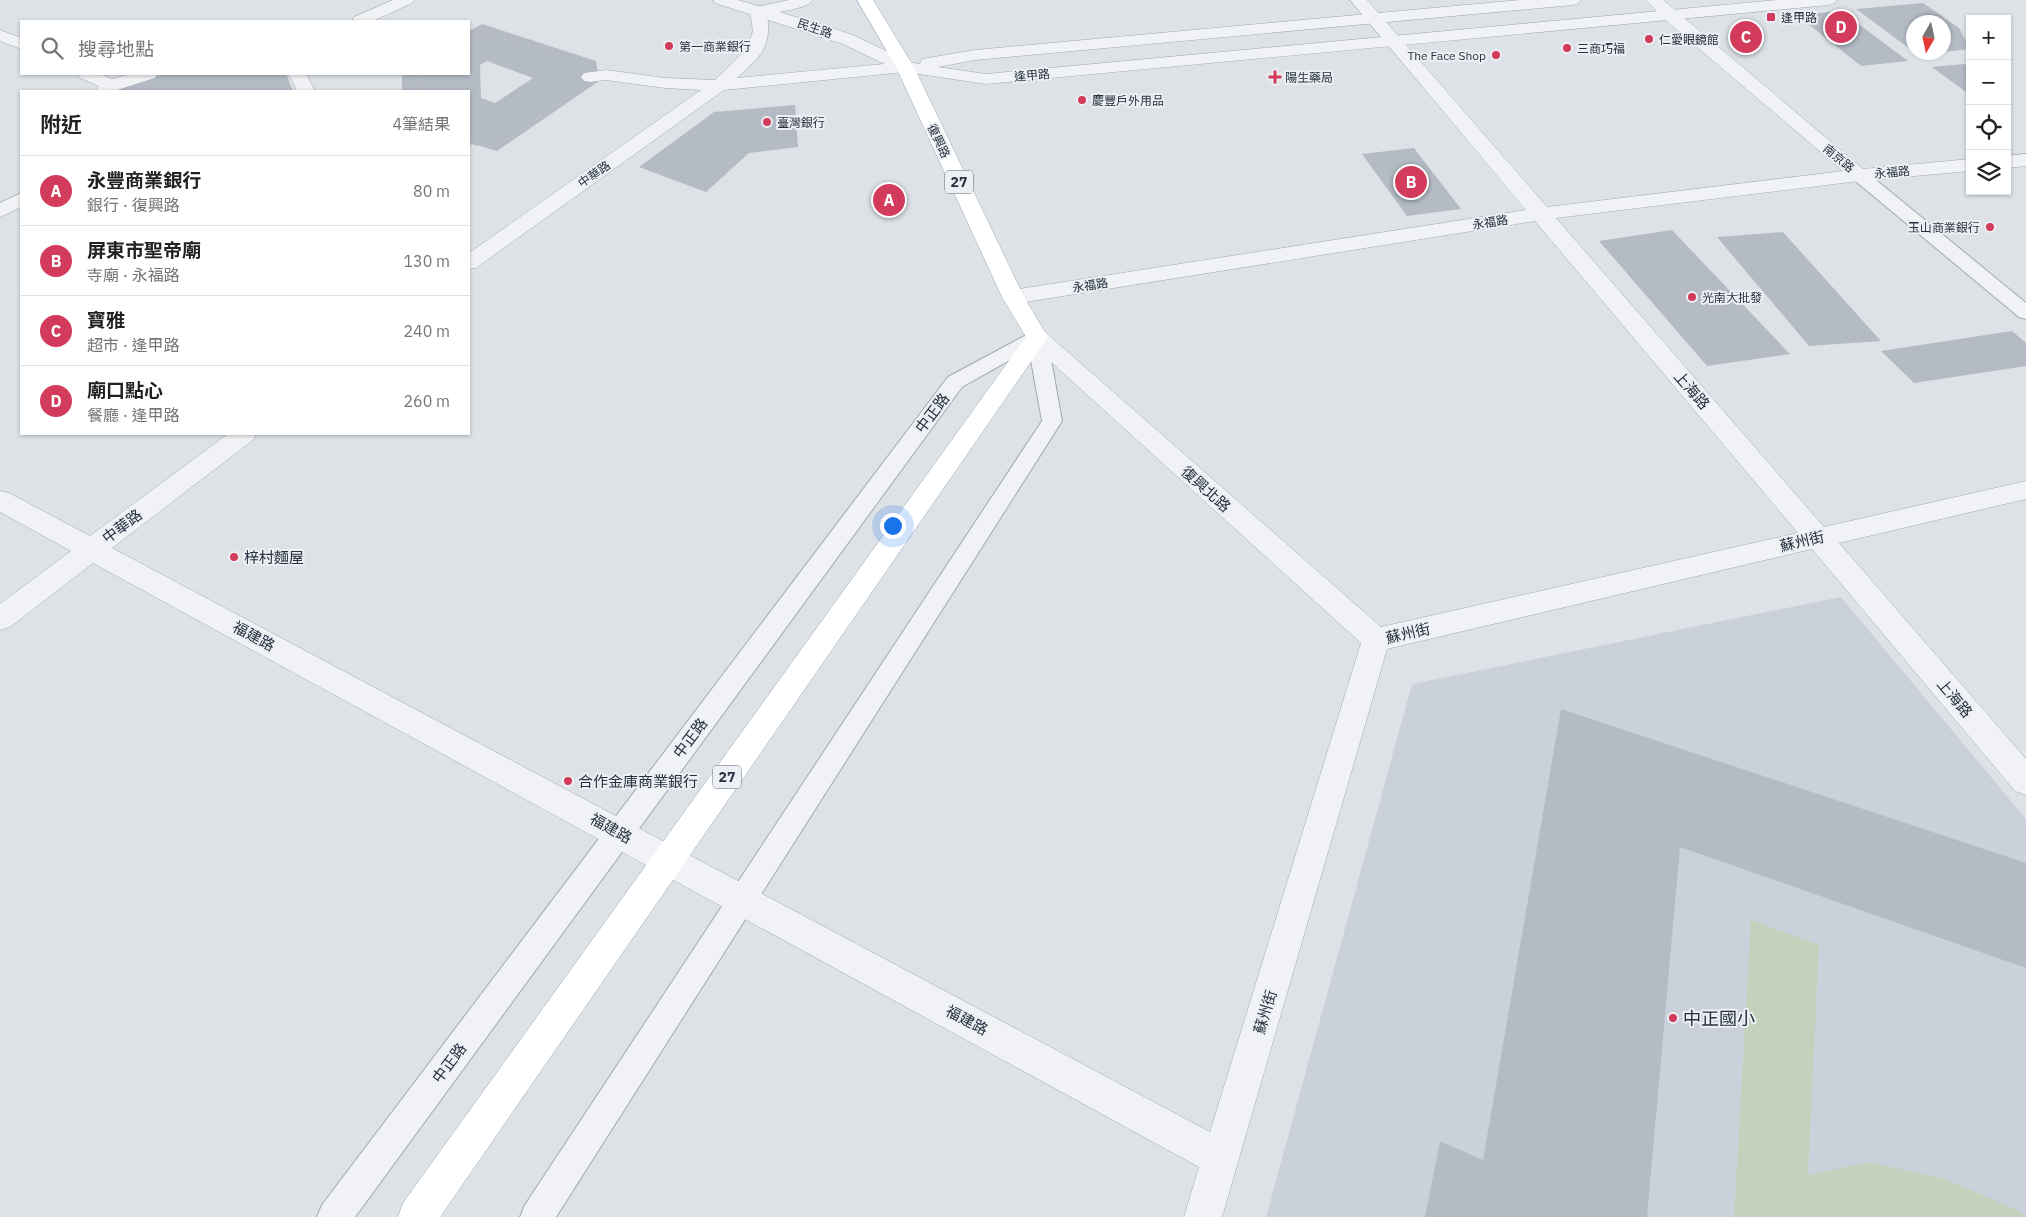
<!DOCTYPE html>
<html lang="zh-TW">
<head>
<meta charset="utf-8">
<style>
  body { margin:0; font-family:"IBM Plex Sans","Noto Sans TC",sans-serif; background:#f2f2f2; color:#222 }
  .controls { position:absolute; right:15px; top:15px; display:grid; overflow:hidden; border-radius:0px; box-shadow:0 1px 4px #0004 }
  .controls button { width:45px; height:45px; display:grid; place-items:center; padding:0; border:0; border-bottom:1px solid #e0e0e0; background:#fff; color:#222; font:25px sans-serif }
  .compass { position:absolute; left:1906px; top:15px; width:45px; height:45px; border-radius:50%; background:#fff; box-shadow:0 1px 4px #0004; rotate:189deg }
  .you { position:absolute; left:892px; top:525px; width:18px; height:18px; margin:-12px; border:4px solid #fff; border-radius:50%; background:#1a73e8; box-shadow:0 0 0 8px #1a73e833 }
  .badge { display:grid; place-items:center; width:32px; height:32px; border-radius:50%; background:#d33b5c; color:#fff; font-size:16px; font-weight:700 }
  .pin { position:absolute; translate:-50% -50%; border:2px solid #fff; box-shadow:0 1px 5px #0006 }
  .list { margin:0; padding:0; list-style:none }
  h2 { display:flex; justify-content:space-between; align-items:center; height:65px; margin:0; padding:0 20px; font-size:21px }
  h2 small { font-size:16px; font-weight:400; color:#767676 }
  .list li { display:grid; grid-template-columns:32px 1fr auto; gap:15px; align-items:center; box-sizing:border-box; height:70px; padding:0 20px; border-top:1px solid #e0e0e0 }
  .list b { display:block; font-size:19px; white-space:nowrap }
  .list p { margin:0; font-size:16px; white-space:nowrap; color:#767676 }
  .list em { font-size:16px; font-style:normal; color:#767676 }
  .icon { flex:none; width:28px; height:28px; fill:none; stroke:currentColor; stroke-width:2; stroke-linecap:round; stroke-linejoin:round }
  .map { position:relative; flex:none; width:2026px; height:1217px; overflow:hidden }
  .search { position:absolute; background:#fff; box-shadow:0 1px 4px #0004; left:20px; top:20px; width:450px; height:55px; display:flex; align-items:center; gap:12px; box-sizing:border-box; padding:0 18px; border-radius:0px; color:#767676; font-size:19px }
  .panel { position:absolute; background:#fff; box-shadow:0 1px 4px #0004; left:20px; top:90px; width:450px; height:345px; border-radius:0px }
  .map>svg:first-child { display:block }
</style>
</head>
<body>
<div class="map">
<svg width="2026" height="1217" viewBox="0 0 2026 1217">
  <rect width="100%" height="100%" fill="#dde2e7"/>
  <path fill="#cbd1da" d="M1841,597L2026,819V1217H1266L1412,684Z"/>
  <path fill="#c4d2bd" d="M1751,920L1819,945L1808,1175L1869,1162L1945,1179L2017,1210L2026,1217H1734Z"/>
  <path fill="#b4bbc4" fill-rule="evenodd" d="M1923,3L1959,28L1970,49L1944,52V22H1914V52L1856,9Z
    M1841,11L1908,61L1861,66L1797,15Z
    M482,24L596,61L599,81L497,151L469,143V91H402V74H469V31ZM487,61L533,78L495,103L481,98L480,65Z
    M1965,64L1970,68V95L1932,67Z
    M162,74H286L293,91H113L122,86Z
    M795,105L798,147L749,153L706,192L639,167L714,112Z
    M1414,148L1461,209L1407,216L1362,154Z
    M1672,230L1790,354L1707,366L1599,241Z
    M1783,232L1881,341L1809,346L1717,237Z
    M2012,331L2026,343V366L1914,383L1881,351Z
    M1561,709L2026,863V968L1680,847L1647,1217H1425L1440,1141L1483,1160Z"/>
  <g fill="none" stroke-linecap="round" stroke-linejoin="round">
    <g stroke="#a2a9b1" stroke-width="2">
      <path id="service" d="M1859,170L1865,171L2026,303V319L2019,317L1853,179L1851,175L1853,171Z
        M1037,331L1044,333L1047,337L1062,421L556,1217H520L525,1205L1042,421L1029,349L962,387L355,1217H317L322,1205L948,377L1030,333Z"/>
    </g>
    <g stroke="#a2a9b1" stroke-width="1">
      <path id="minor" d="M393,0H414L412,3L373,21H352L354,17Z
        M789,0H813C807,9 778,12 767,14C772,49 760,56 737,78L905,62L911,63L914,67L911,71L905,72L724,90L476,268L469,269V253L701,90L665,88L606,80L590,82L584,81L581,77L584,73L606,70L665,78L715,80L747,49L753,31L750,11L752,8Z
        M1350,0H1367L1547,207L1843,171L1663,18L1646,0H1663L1863,169L1970,159V171L1859,181L1556,218L1824,527L2026,481V499L1839,543L2026,759V795L2015,791L1812,549L1387,649L1222,1217H1184L1199,1167L93,563L10,627L0,630V604L71,551L0,512V491L9,493L90,536L228,434H256L253,440L112,548L1210,1132L1361,643L1029,342L1026,337L1029,332L1037,330L1045,332L1381,627L1798,533L1535,221L1013,304L1005,302L1002,297L1005,292L1013,290L1526,210Z
        M0,30L21,38V49L0,41Z
        M77,74H100L112,79L131,74H158L155,78L114,91H95L99,86L80,78Z
        M286,74H306L315,91H297L291,78Z
        M2026,154V166L2007,168V156Z
        M21,193V207L0,217V203Z"/>
    </g>
    <g stroke="#a2a9b1" stroke-width="1">
      <path id="tertiary" d="M713,0H738L830,27L855,36L909,62L920,64L922,59L975,50L1520,0H1581L1579,3L1573,5L975,60L938,67L986,74L1777,0H1837L1835,3L1829,5L986,84L899,71L843,44L715,3Z"/>
    </g>
    <g stroke="#9ca7b4" stroke-width="1">
      <path id="primary" d="M857,0H873L914,67L1024,297L1048,337L440,1217H398L403,1203L1026,337L1002,297L896,67Z"/>
    </g>
    <path stroke="#bbc0c6" stroke-width="2" stroke-dasharray="2.5 2.5" stroke-linecap="butt" d="M469,40C500,33 536,46 565,57
      M417,91L422,74
      M469,144L493,146L517,135L566,98"/>
    <use href="#service" fill="#f0f2f6" fill-rule="evenodd"/>
    <use href="#minor" fill="#f0f2f6" fill-rule="evenodd"/>
    <use href="#tertiary" fill="#f0f2f6" fill-rule="evenodd"/>
    <use href="#primary" fill="#fff" fill-rule="evenodd"/>
  </g>
  <g fill="#d33b5c" stroke="#ecf0f5" stroke-width="2">
    <rect x="1766" y="12" width="10" height="10" rx="2.5"/>
    <circle cx="1649" cy="39" r="5"/>
    <circle cx="669" cy="46" r="5"/>
    <circle cx="1567" cy="48" r="5"/>
    <circle cx="1496" cy="55" r="5"/>
    <path d="M1272.5 69.5h5v5h5v5h-5v5h-5v-5h-5v-5h5z"/>
    <circle cx="1082" cy="100" r="5"/>
    <circle cx="767" cy="122" r="5"/>
    <circle cx="1990" cy="227" r="5"/>
    <circle cx="1692" cy="297" r="5"/>
    <circle cx="234" cy="557" r="5"/>
    <circle cx="568" cy="781" r="5"/>
    <circle cx="1673" cy="1018" r="5"/>
  </g>
  <g text-anchor="middle" dominant-baseline="central" stroke-width="4" stroke-linejoin="round" paint-order="stroke">
    <g font-size="12" fill="#26303e" stroke="#ecf0f5" text-anchor="start">
      <text x="1781" y="17">逢甲路</text>
      <text x="1659" y="39">仁愛眼鏡館</text>
      <text x="679" y="46">第一商業銀行</text>
      <text x="1577" y="48">三商巧福</text>
      <text x="1486" y="55" text-anchor="end">The Face Shop</text>
      <text x="1285" y="77">陽生藥局</text>
      <text x="1092" y="100">慶豐戶外用品</text>
      <text x="777" y="122">臺灣銀行</text>
      <text x="1980" y="227" text-anchor="end">玉山商業銀行</text>
      <text x="1702" y="297">光南大批發</text>
    </g>
    <g font-size="12" fill="#26303e" stroke="#ecf0f5">
      <text transform="translate(815 28) rotate(19)">民生路</text>
      <text transform="translate(1032 75) rotate(-5)">逢甲路</text>
      <text transform="translate(939 141) rotate(65)">復興路</text>
      <text transform="translate(1839 158) rotate(40)">南京路</text>
      <text transform="translate(1892 172) rotate(-5)">永福路</text>
      <text transform="translate(594 174) rotate(-35)">中華路</text>
      <text transform="translate(1490 222) rotate(-9)">永福路</text>
      <text transform="translate(1090 285) rotate(-9)">永福路</text>
    </g>
    <g fill="#ecf0f5" stroke="#616a75" stroke-width="1">
      <rect x="945" y="170.5" width="28" height="23" rx="4"/>
      <rect x="713" y="765.5" width="28" height="23" rx="4"/>
    </g>
    <g font-size="14" font-weight="bold" fill="#26303e">
      <text x="959" y="182">27</text>
      <text x="727" y="777">27</text>
    </g>
    <g font-size="15" fill="#26303e" stroke="#ecf0f5">
      <text transform="translate(1692 390) rotate(49)">上海路</text>
      <text transform="translate(932 413) rotate(-53)">中正路</text>
      <text transform="translate(1206 489) rotate(42)">復興北路</text>
      <text transform="translate(122 526) rotate(-37)">中華路</text>
      <text transform="translate(1802 541) rotate(-13)">蘇州街</text>
      <text transform="translate(1408 633) rotate(-13)">蘇州街</text>
      <text transform="translate(254 636) rotate(28)">福建路</text>
      <text transform="translate(1955 698) rotate(50)">上海路</text>
      <text transform="translate(690 738) rotate(-53)">中正路</text>
      <text transform="translate(611 828) rotate(29)">福建路</text>
      <text transform="translate(1265 1012) rotate(-73)">蘇州街</text>
      <text transform="translate(967 1020) rotate(28)">福建路</text>
      <text transform="translate(449 1063) rotate(-53)">中正路</text>
    </g>
    <g font-size="15" fill="#26303e" stroke="#ecf0f5" text-anchor="start">
      <text x="244" y="557">梓村麵屋</text>
      <text x="578" y="781">合作金庫商業銀行</text>
    </g>
    <g font-size="18" fill="#26303e" stroke="#ecf0f5" text-anchor="start">
      <text x="1683" y="1018">中正國小</text>
    </g>
  </g>
</svg>
<div class="controls">
<button>+</button>
<button>−</button>
<button><svg class="icon" aria-label="locate" viewBox="0 0 24 24"><circle cx="12" cy="12" r="6"/><path d="M12 2v4M12 18v4M2 12h4M18 12h4"/></svg></button>
<button><svg class="icon" aria-label="layers" viewBox="0 0 24 24"><path d="M12 4l9 5-9 5-9-5zM3 14l9 5 9-5"/></svg></button>
</div>
<svg class="compass" viewBox="-18 -18 36 36"><path d="M0-13l5 13h-10z" fill="#e53935"/><path d="M0 13l5-13h-10z" fill="#767676"/></svg>
<div class="you"></div>
<div class="pin badge" style="left:889px;top:200px">A</div>
<div class="pin badge" style="left:1411px;top:182px">B</div>
<div class="pin badge" style="left:1746px;top:37px">C</div>
<div class="pin badge" style="left:1841px;top:27px">D</div>
<div class="search"><svg class="icon" aria-label="search" viewBox="0 0 24 24"><circle cx="10" cy="10" r="6"/><path d="M15 15l6 6"/></svg>搜尋地點</div>
<section class="panel">
<h2>附近<small>4筆結果</small></h2>
<ul class="list">
<li><span class="badge">A</span><div><b>永豐商業銀行</b><p>銀行 · 復興路</p></div><em>80 m</em></li>
<li><span class="badge">B</span><div><b>屏東市聖帝廟</b><p>寺廟 · 永福路</p></div><em>130 m</em></li>
<li><span class="badge">C</span><div><b>寶雅</b><p>超市 · 逢甲路</p></div><em>240 m</em></li>
<li><span class="badge">D</span><div><b>廟口點心</b><p>餐廳 · 逢甲路</p></div><em>260 m</em></li>
</ul>
</section>
</div>
</body>
</html>
